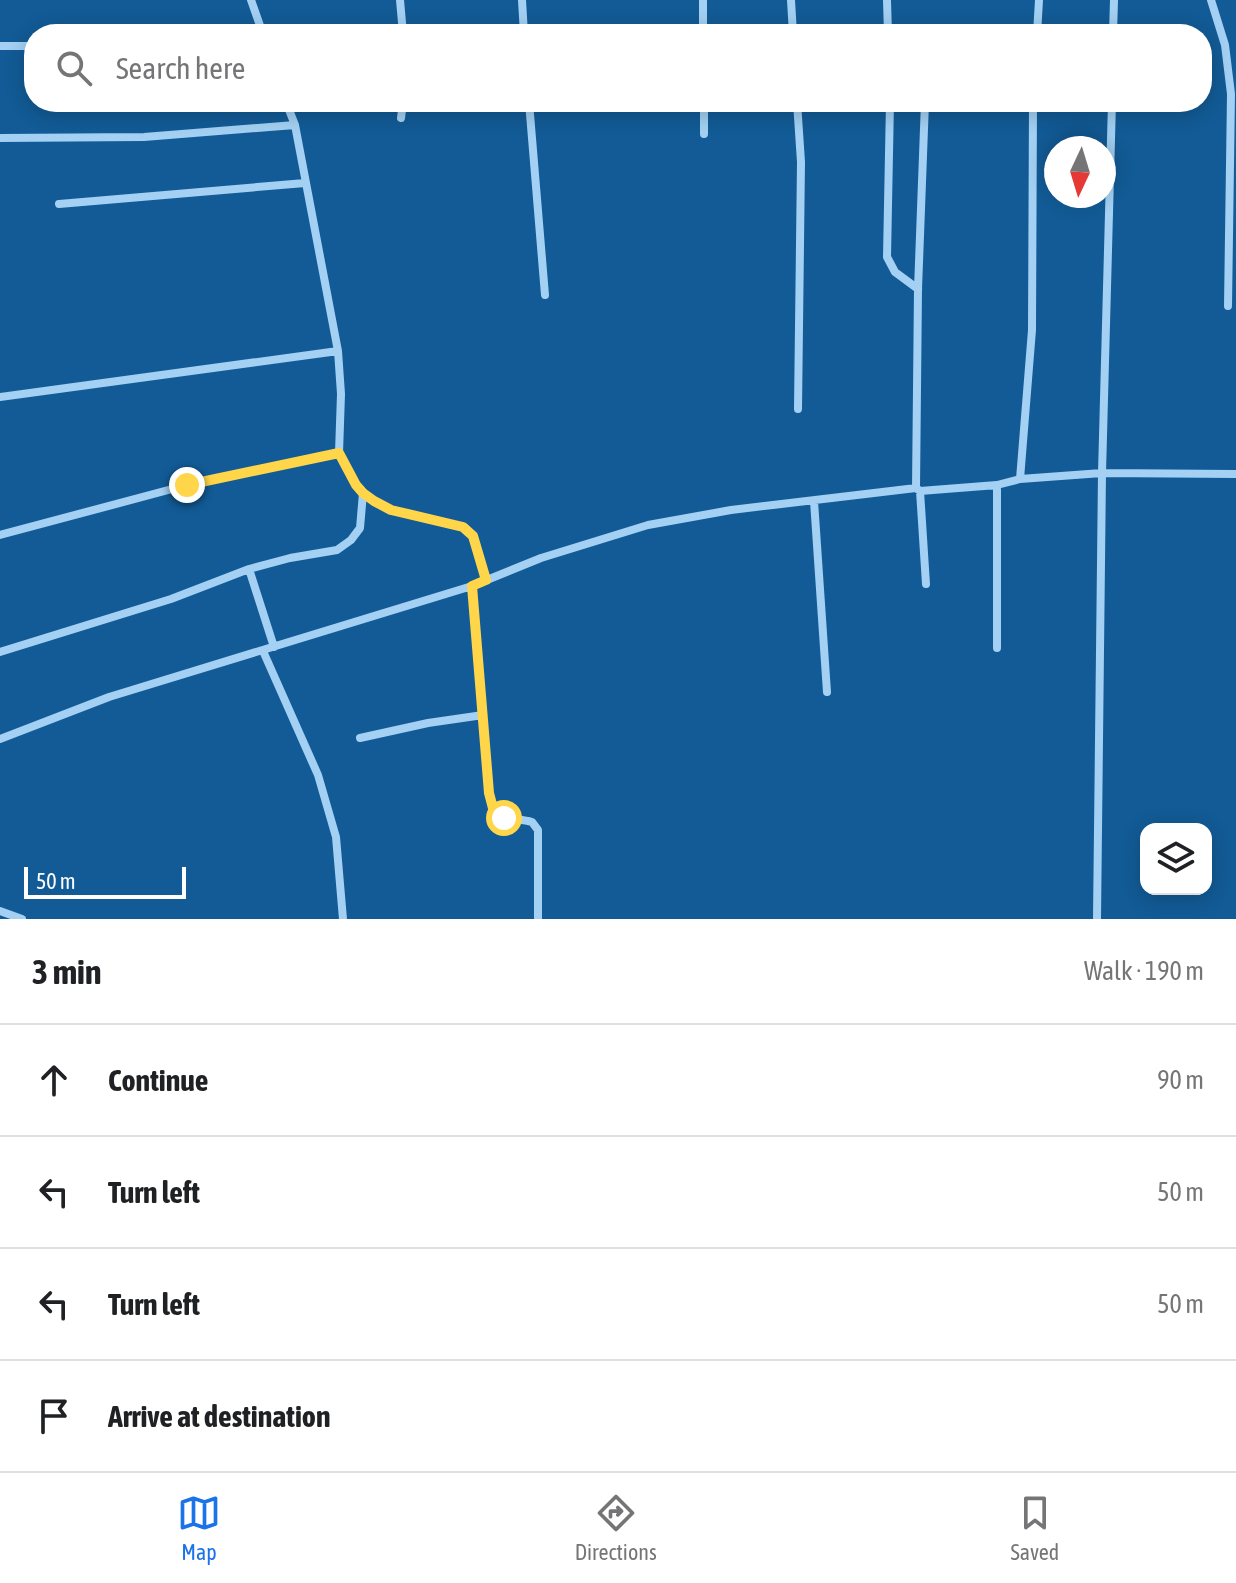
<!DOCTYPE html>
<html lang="en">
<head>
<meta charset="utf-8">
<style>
  body { margin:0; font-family:"Asap Condensed",sans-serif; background:#f2f2f2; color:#202124 }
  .controls { position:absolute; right:24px; bottom:24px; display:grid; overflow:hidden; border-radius:16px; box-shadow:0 4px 20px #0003 }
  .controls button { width:72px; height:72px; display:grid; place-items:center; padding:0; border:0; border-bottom:2px solid #e0e0e0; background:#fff; color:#202124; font:40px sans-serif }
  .compass { position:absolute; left:1044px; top:136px; width:72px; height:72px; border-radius:50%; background:#fff; box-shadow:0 4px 20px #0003; rotate:184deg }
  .scale { position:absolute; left:24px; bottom:20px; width:162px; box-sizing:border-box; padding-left:8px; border:4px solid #fff; border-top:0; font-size:22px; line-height:28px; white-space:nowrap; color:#fff; -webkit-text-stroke:6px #125b96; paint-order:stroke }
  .stop { position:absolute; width:24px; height:24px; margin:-18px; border:6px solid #ffd54a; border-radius:50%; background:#fff }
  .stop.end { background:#ffd54a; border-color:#fff; box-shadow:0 2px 8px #0008 }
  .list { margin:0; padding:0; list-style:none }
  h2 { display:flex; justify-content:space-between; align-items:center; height:104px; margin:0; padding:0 32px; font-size:34px }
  h2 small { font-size:26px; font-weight:400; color:#757577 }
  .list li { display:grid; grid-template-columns:52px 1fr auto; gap:24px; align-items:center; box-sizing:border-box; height:112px; padding:0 32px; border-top:2px solid #e0e0e0 }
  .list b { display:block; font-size:30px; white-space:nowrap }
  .list em { font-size:26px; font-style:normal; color:#757577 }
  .icon { flex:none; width:44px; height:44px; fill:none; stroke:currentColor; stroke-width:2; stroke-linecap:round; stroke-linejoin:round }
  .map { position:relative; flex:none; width:1236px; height:919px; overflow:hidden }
  .search { position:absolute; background:#fff; box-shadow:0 4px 20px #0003; left:24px; right:24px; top:24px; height:88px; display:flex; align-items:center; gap:20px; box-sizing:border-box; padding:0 28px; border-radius:32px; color:#757577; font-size:30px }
  .sheet { height:552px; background:#fff }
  nav { display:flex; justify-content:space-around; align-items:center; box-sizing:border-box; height:112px; border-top:2px solid #e0e0e0; background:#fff; font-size:22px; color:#757577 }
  nav a { display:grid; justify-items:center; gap:4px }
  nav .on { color:#1a73e8 }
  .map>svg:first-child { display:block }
</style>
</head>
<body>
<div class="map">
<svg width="1236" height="919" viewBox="0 0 1236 919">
  <rect width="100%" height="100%" fill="#125b96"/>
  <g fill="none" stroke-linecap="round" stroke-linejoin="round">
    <path stroke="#a3d0f3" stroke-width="8" d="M251,0L263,34
      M400,0L403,34
      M522,0L524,34
      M703,0V34
      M791,0L793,34
      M887,0L888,34
      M1211,0L1225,45L1231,94L1228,306
      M1037,34L1039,0
      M1113,34L1114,0
      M0,46H34
      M286,102L295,125L338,351L341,394L339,453L356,485L363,493L374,501L391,510L463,527L473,536L486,580
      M529,102L545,295
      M704,102V134
      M797,102L801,162L798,409
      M890,102L887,257L895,272L918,289
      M401,118L403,102
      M0,138L144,137L295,125
      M59,204L305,183
      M0,397L338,351
      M1020,479L1032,330L1033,102
      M997,485V648
      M916,488L918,289L925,102
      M920,491L926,584
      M814,501L827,692
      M0,535L187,485L339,453
      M249,569L274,647
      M472,586L489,793L494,812C507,820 518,818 532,822L538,830V919
      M263,651L318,775L336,837L343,919
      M0,652L171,599L249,569L290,558L337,550L351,540L360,528L363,493
      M360,738L428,723L483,715
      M0,739L109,697L472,586L541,558L648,525L731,510L916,488L920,491L997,485L1020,479L1102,473L1236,474
      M0,911L22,919
      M1097,919L1102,473L1112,102"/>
  </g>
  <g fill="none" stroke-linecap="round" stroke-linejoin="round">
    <path stroke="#ffd54a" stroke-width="10" d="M187,485L339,453L356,485L363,493L374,501L391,510L463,527L473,536L486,580L472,586L489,793L494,812L504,818"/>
  </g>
</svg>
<div class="controls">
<button><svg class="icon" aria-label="layers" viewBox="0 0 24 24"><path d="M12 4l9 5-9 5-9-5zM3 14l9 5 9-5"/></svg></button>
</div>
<svg class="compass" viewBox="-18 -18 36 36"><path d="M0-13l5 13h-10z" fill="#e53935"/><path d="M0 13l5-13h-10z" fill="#757577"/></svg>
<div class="scale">50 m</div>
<div class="stop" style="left:504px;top:818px"></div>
<div class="stop end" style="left:187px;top:485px"></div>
<div class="search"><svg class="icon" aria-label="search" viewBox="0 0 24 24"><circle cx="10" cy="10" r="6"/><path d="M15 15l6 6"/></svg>Search here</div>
</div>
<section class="sheet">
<h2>3 min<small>Walk · 190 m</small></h2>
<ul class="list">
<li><svg class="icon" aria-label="ahead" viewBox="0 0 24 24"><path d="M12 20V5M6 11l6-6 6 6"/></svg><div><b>Continue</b></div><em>90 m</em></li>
<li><svg class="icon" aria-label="left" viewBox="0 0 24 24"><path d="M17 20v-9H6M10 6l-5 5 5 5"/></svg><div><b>Turn left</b></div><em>50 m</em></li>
<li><svg class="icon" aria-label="left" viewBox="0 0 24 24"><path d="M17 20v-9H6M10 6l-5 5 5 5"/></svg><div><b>Turn left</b></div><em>50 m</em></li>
<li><svg class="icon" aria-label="arrive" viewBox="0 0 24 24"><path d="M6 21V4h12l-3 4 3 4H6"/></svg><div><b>Arrive at destination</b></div></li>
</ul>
</section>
<nav>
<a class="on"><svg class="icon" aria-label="map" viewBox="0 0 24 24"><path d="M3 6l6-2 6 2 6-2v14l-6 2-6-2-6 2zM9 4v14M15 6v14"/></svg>Map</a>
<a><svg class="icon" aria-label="directions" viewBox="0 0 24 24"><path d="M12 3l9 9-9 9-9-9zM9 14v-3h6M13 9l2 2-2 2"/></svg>Directions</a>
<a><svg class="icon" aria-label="saved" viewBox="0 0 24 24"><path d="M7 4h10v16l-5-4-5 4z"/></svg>Saved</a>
</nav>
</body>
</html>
